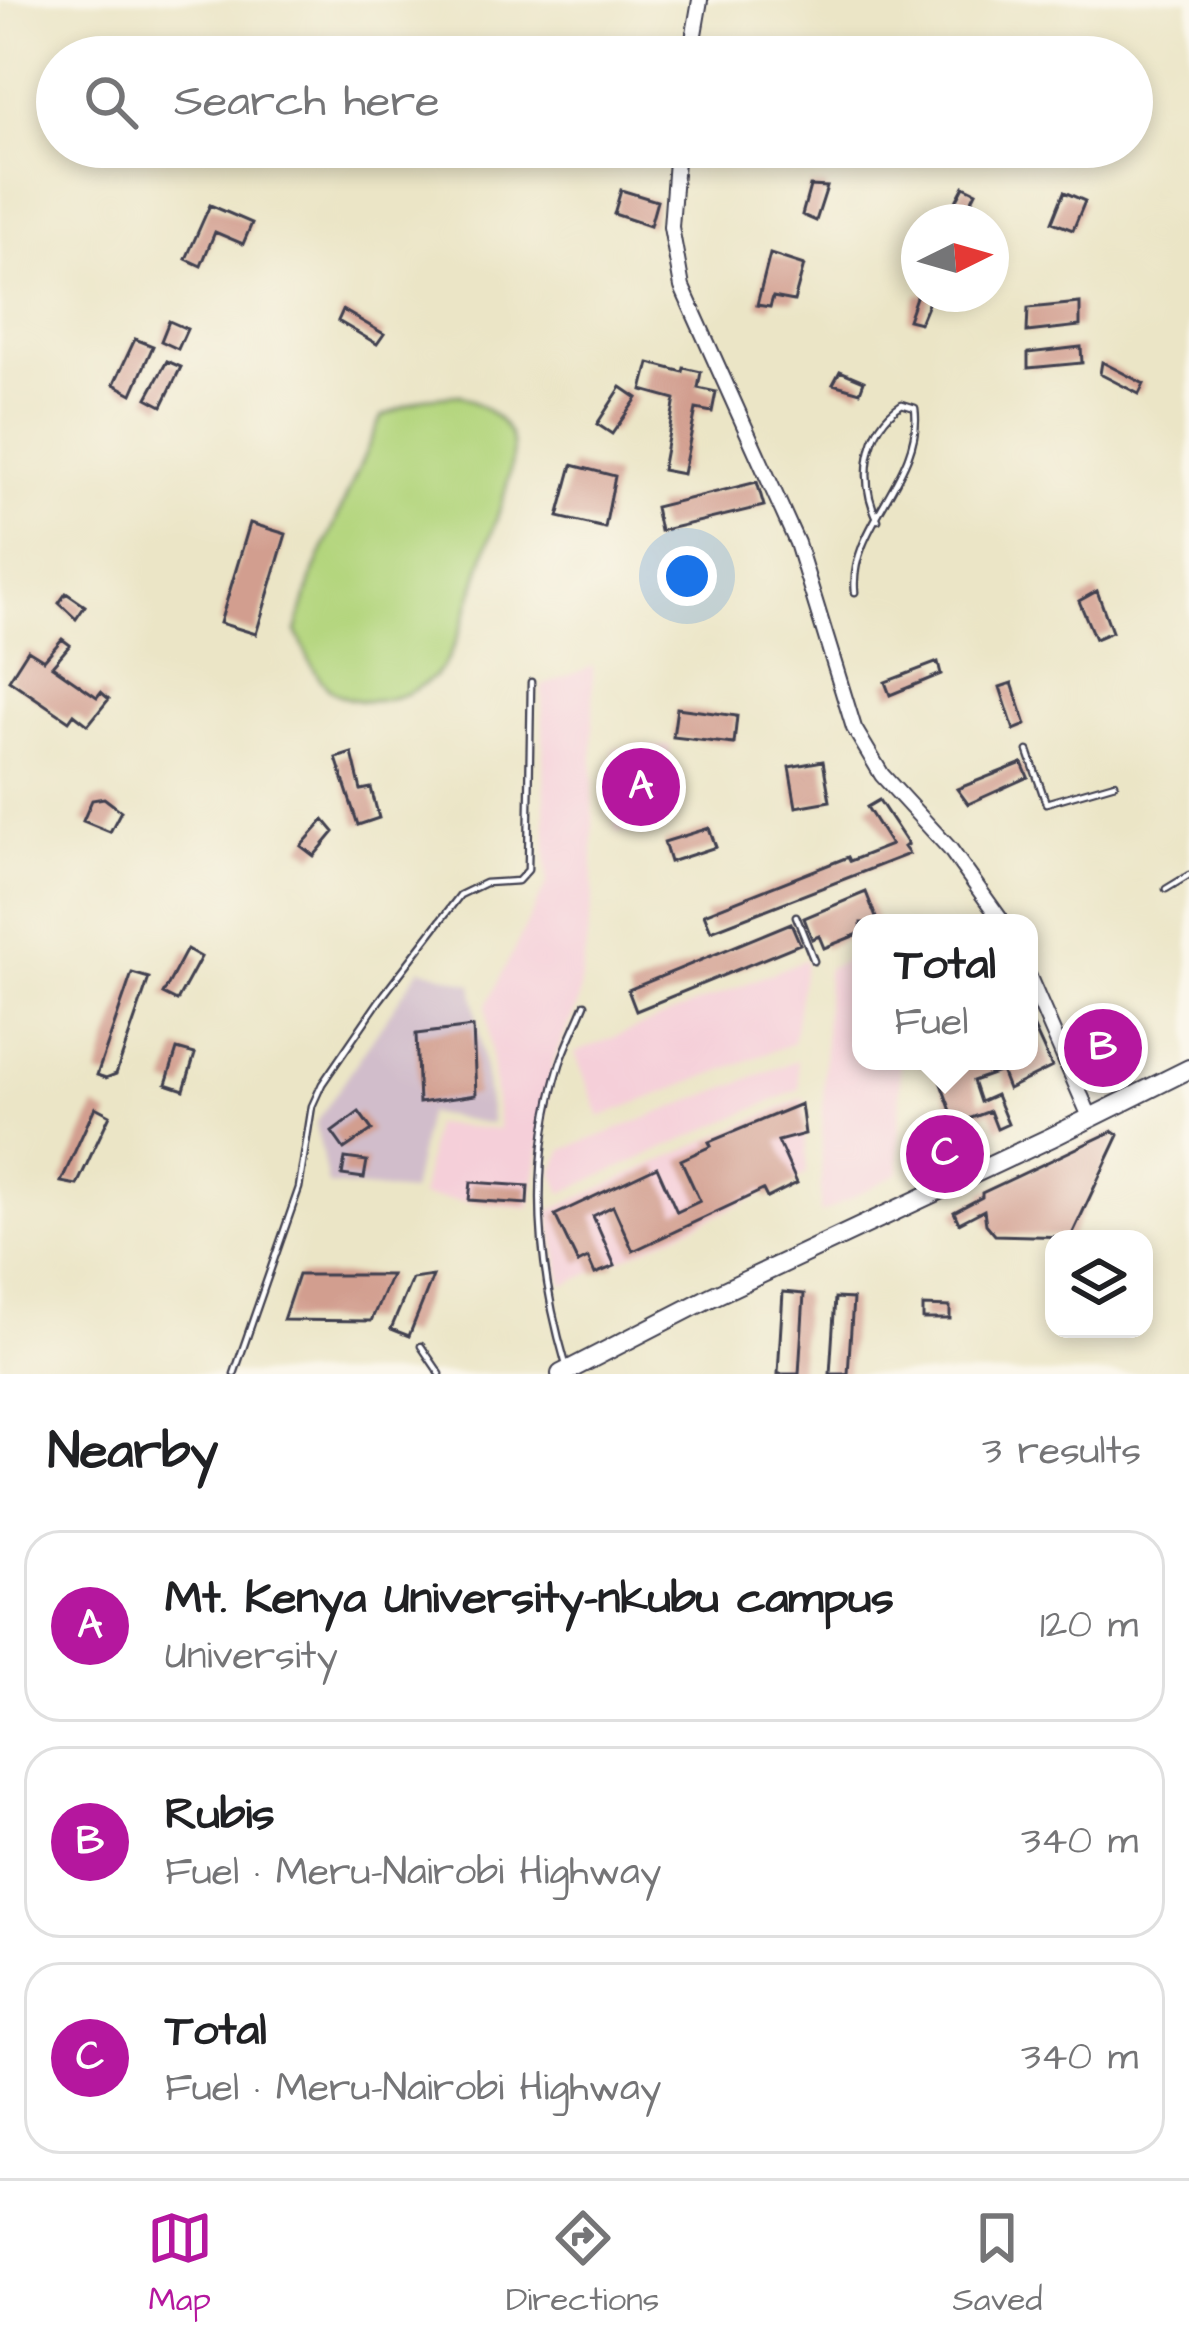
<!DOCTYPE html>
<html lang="en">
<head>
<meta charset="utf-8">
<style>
  body { margin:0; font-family:"Architects Daughter",sans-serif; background:#f6f6f6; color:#202124 }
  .controls { position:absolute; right:36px; bottom:36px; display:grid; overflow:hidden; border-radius:24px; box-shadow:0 6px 18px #0003 }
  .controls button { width:108px; height:108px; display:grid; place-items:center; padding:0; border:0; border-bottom:3px solid #e0e0e0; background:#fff; color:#202124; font:60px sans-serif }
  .compass { position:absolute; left:901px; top:204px; width:108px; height:108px; border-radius:50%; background:#fff; box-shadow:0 6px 18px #0003; rotate:85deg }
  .you { position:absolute; left:687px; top:576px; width:42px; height:42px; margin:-30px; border:9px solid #fff; border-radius:50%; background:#1a73e8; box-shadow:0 0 0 18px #1a73e833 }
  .badge { display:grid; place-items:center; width:78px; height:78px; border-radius:50%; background:#b5179e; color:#fff; font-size:39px; font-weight:700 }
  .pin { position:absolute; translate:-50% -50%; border:6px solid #fff; box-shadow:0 3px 12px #0006 }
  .popup { position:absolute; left:852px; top:914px; width:186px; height:156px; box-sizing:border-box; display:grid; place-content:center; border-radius:24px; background:#fff; filter:drop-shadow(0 3px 9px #0005); font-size:39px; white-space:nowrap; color:#757577 }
  .popup b { font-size:45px; color:#202124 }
  .popup::after { content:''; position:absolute; left:50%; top:100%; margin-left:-24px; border:24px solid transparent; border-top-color:#fff }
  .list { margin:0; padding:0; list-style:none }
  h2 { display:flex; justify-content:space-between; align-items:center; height:156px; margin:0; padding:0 48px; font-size:51px }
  h2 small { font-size:39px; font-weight:400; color:#757577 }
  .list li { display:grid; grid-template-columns:78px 1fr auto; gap:36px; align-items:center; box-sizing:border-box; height:192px; margin:0 24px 24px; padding:0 24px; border:3px solid #e0e0e0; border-radius:36px }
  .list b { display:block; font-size:45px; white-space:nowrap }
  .list p { margin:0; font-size:39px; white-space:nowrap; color:#757577 }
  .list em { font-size:39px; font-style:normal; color:#757577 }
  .icon { flex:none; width:66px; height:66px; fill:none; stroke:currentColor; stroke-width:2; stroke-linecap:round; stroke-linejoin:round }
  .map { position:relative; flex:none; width:1189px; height:1374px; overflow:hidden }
  .search { position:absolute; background:#fff; box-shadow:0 6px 18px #0003; left:36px; right:36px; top:36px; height:132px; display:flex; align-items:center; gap:30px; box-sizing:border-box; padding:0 42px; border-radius:66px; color:#757577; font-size:45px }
  .sheet { height:804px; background:#fff }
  nav { display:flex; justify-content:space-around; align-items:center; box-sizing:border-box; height:168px; border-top:3px solid #e0e0e0; background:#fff; font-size:33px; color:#757577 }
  nav a { display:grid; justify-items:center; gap:6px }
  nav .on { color:#b5179e }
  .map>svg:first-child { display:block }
</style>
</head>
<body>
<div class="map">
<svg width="1189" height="1374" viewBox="0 0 1189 1374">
  <rect width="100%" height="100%" fill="#fbf7ec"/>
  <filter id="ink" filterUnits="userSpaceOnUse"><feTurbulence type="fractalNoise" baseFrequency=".00833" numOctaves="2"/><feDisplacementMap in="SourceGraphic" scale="24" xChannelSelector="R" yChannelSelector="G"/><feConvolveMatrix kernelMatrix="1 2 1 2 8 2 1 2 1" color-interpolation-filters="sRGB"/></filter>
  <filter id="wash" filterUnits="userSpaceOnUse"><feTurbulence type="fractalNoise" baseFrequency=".004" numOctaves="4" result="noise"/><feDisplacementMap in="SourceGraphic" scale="48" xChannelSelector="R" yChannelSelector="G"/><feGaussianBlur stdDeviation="2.7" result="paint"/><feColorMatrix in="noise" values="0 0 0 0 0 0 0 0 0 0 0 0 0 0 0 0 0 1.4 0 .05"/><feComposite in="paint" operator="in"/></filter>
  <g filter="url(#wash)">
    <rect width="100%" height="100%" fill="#ebe5c6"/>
    <path fill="#f5cfd9" d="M593,666V895L578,1004L554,1059L530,1208L421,1197L433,1124L499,1130L486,1006L547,883L542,686Z
      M670,746L664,826L616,832L613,749Z
      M861,956V1061H900L899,1173L820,1214L827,968Z
      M806,959L793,1043L600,1117L575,1053Z
      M797,1060L800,1089L562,1193L553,1172L563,1150Z
      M804,1097L807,1174L563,1286L549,1211Z"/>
    <path fill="#d1bdcb" d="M420,968L472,984L492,1124L427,1113L411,1192L328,1185L316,1123Z"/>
    <path fill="#b3d57d" stroke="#6a7c5c" stroke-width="3" d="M460,395C478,405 500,414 510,435C520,458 496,520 488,544C476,581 466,623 448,658C428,698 351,720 321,680C310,666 304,646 296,631L313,574L381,417L425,398Z"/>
    <g id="blocks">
      <path fill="#d29e8f" d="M810,186L827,187L816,221L802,215Z
        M964,186L976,192L966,212L954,205Z
        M621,190L657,201L650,226L614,214Z
        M1064,192L1085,201L1073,230L1052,222Z
        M210,205L252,223L243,244L215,232L201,266L186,259Z
        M770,254L804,265L794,301L773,297L770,307L757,305Z
        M917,294H932L920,323L908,320Z
        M1080,303V326L1027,332L1028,308Z
        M343,310L384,334L377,344L338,321Z
        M169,321L187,329L178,349L161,341Z
        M135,339L153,346L132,394L114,384Z
        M1081,347L1082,363L1028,368V353Z
        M167,361L181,367L162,406L147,398Z
        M1102,362L1144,384L1139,394L1100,374Z
        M649,363L683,372L684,368L701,372L698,388L716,392L712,412L696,409L683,474L662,470L675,399L642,390Z
        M840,371L864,381L860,392L833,384Z
        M621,387L637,398L612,434L597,424Z
        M572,465L615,476L605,528L558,517Z
        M757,482L764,506L660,531L655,507Z
        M250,523L286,534L256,634L220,623Z
        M1097,591L1112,632L1095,639L1079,601Z
        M66,593L85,606L76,619L59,603Z
        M62,639L70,645L52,666L97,697L101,692L109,699L88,725L74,714L69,721L9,680L28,650L44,660Z
        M938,662L941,674L890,695L885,682Z
        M1012,683L1026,725L1014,730L1000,687Z
        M677,708L737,716L734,744L673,737Z
        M352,753L361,790L371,788L379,818L358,825L336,758Z
        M650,757L665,758L663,817L617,811V761L630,759V770L650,771Z
        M823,761L830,801L796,807L789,767Z
        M1022,763L1028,777L968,804L957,789Z
        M104,798L121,811L110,832L83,821L92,800Z
        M879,800L908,844L904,847L909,854L711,931L704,914L848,857L850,861L891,845L867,807Z
        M324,820L334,832L314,856L301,846Z
        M709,828L716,847L670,862L664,842Z
        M866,892L878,923H861V933L824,948L819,936L812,939L804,918Z
        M791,923L800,944L636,1011L628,990Z
        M187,949L201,957L177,1001L163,994Z
        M132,973L149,978L116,1074L106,1078L97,1075Z
        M1116,1013L1122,1031L1116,1033L1127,1057L1111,1064L1093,1022Z
        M1030,1019L1052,1067L1008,1089L1001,1071L973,1081L980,1102L996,1095L1008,1124L997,1129L990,1111L966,1120L964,1116L954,1119L937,1073L969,1061H1029Z
        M473,1027L476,1095L419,1103L416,1034Z
        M177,1049L195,1054L184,1090L166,1084Z
        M801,1104L805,1134L778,1141L797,1183L767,1198L763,1190L633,1251L613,1206L593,1216L615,1266L595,1274L588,1258L578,1263L555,1215L657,1167L677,1212L700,1201L681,1160L711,1146L709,1142Z
        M95,1107L110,1115L77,1185L61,1182Z
        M359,1112L372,1130L344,1149L332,1132Z
        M1113,1131L1119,1135L1071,1237L995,1235L986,1224L984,1210L959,1223L954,1212L982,1197V1193Z
        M345,1158L367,1161L364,1178L342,1175Z
        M471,1182L528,1186L527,1204L469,1200Z
        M298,1275H391L371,1321L283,1320Z
        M433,1276L409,1336L391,1329L412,1279Z
        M783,1292L804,1294L799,1374H778Z
        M835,1298L853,1299L848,1374H830Z
        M923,1306L950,1307V1319H923Z"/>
    </g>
  </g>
  <g filter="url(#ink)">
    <use href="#blocks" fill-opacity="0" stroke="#403f50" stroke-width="3"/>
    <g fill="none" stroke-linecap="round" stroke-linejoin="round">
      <g stroke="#403f50" stroke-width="9">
        <path id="lane" d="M855,592C848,527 924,475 915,408L902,404C864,429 859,482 878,520
          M1028,751L1046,803L1115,783
          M1166,889L1189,875
          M796,916L814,961
          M421,1346L440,1374
          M566,1365C537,1266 529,1164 560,1064C567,1043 577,1024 585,1004
          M234,1374L299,1188L312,1106L322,1084L379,1001L460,895L485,883L518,881L528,870L531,682"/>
      </g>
      <g stroke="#403f50" stroke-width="18">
        <path id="secondary" d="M690,57L700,0
          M677,147L671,227L682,287L797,543L854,728L882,775L950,849L1003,923
          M1029,977L1090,1117"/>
      </g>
      <g stroke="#403f50" stroke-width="22">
        <path id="highway" d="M561,1374L709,1298L1052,1137L1189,1069"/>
      </g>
      <use href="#lane" stroke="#fff" stroke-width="4.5"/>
      <use href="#secondary" stroke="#fff" stroke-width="14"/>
      <use href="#highway" stroke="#fff" stroke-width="18"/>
    </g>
  </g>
</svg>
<div class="controls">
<button><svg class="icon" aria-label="layers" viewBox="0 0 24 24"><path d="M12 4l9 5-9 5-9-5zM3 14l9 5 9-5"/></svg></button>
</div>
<svg class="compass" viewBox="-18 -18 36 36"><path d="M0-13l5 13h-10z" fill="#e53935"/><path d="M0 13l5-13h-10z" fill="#757577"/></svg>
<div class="you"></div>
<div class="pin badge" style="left:641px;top:787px">A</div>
<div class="pin badge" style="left:1103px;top:1048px">B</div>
<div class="pin badge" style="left:945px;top:1154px">C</div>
<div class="popup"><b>Total</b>Fuel</div>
<div class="search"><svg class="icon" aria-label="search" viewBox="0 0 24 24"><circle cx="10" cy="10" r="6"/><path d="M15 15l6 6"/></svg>Search here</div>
</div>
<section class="sheet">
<h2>Nearby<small>3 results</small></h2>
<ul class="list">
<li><span class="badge">A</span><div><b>Mt. Kenya University-nkubu campus</b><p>University</p></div><em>120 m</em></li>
<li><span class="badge">B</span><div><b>Rubis</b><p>Fuel · Meru-Nairobi Highway</p></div><em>340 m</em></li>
<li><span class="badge">C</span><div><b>Total</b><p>Fuel · Meru-Nairobi Highway</p></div><em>340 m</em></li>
</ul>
</section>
<nav>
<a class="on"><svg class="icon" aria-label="map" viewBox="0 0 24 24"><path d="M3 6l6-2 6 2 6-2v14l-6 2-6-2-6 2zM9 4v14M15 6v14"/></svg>Map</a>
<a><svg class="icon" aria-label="directions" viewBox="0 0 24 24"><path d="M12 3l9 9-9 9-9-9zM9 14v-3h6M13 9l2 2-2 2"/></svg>Directions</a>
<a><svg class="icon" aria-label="saved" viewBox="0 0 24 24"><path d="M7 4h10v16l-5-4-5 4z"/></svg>Saved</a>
</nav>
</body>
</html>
